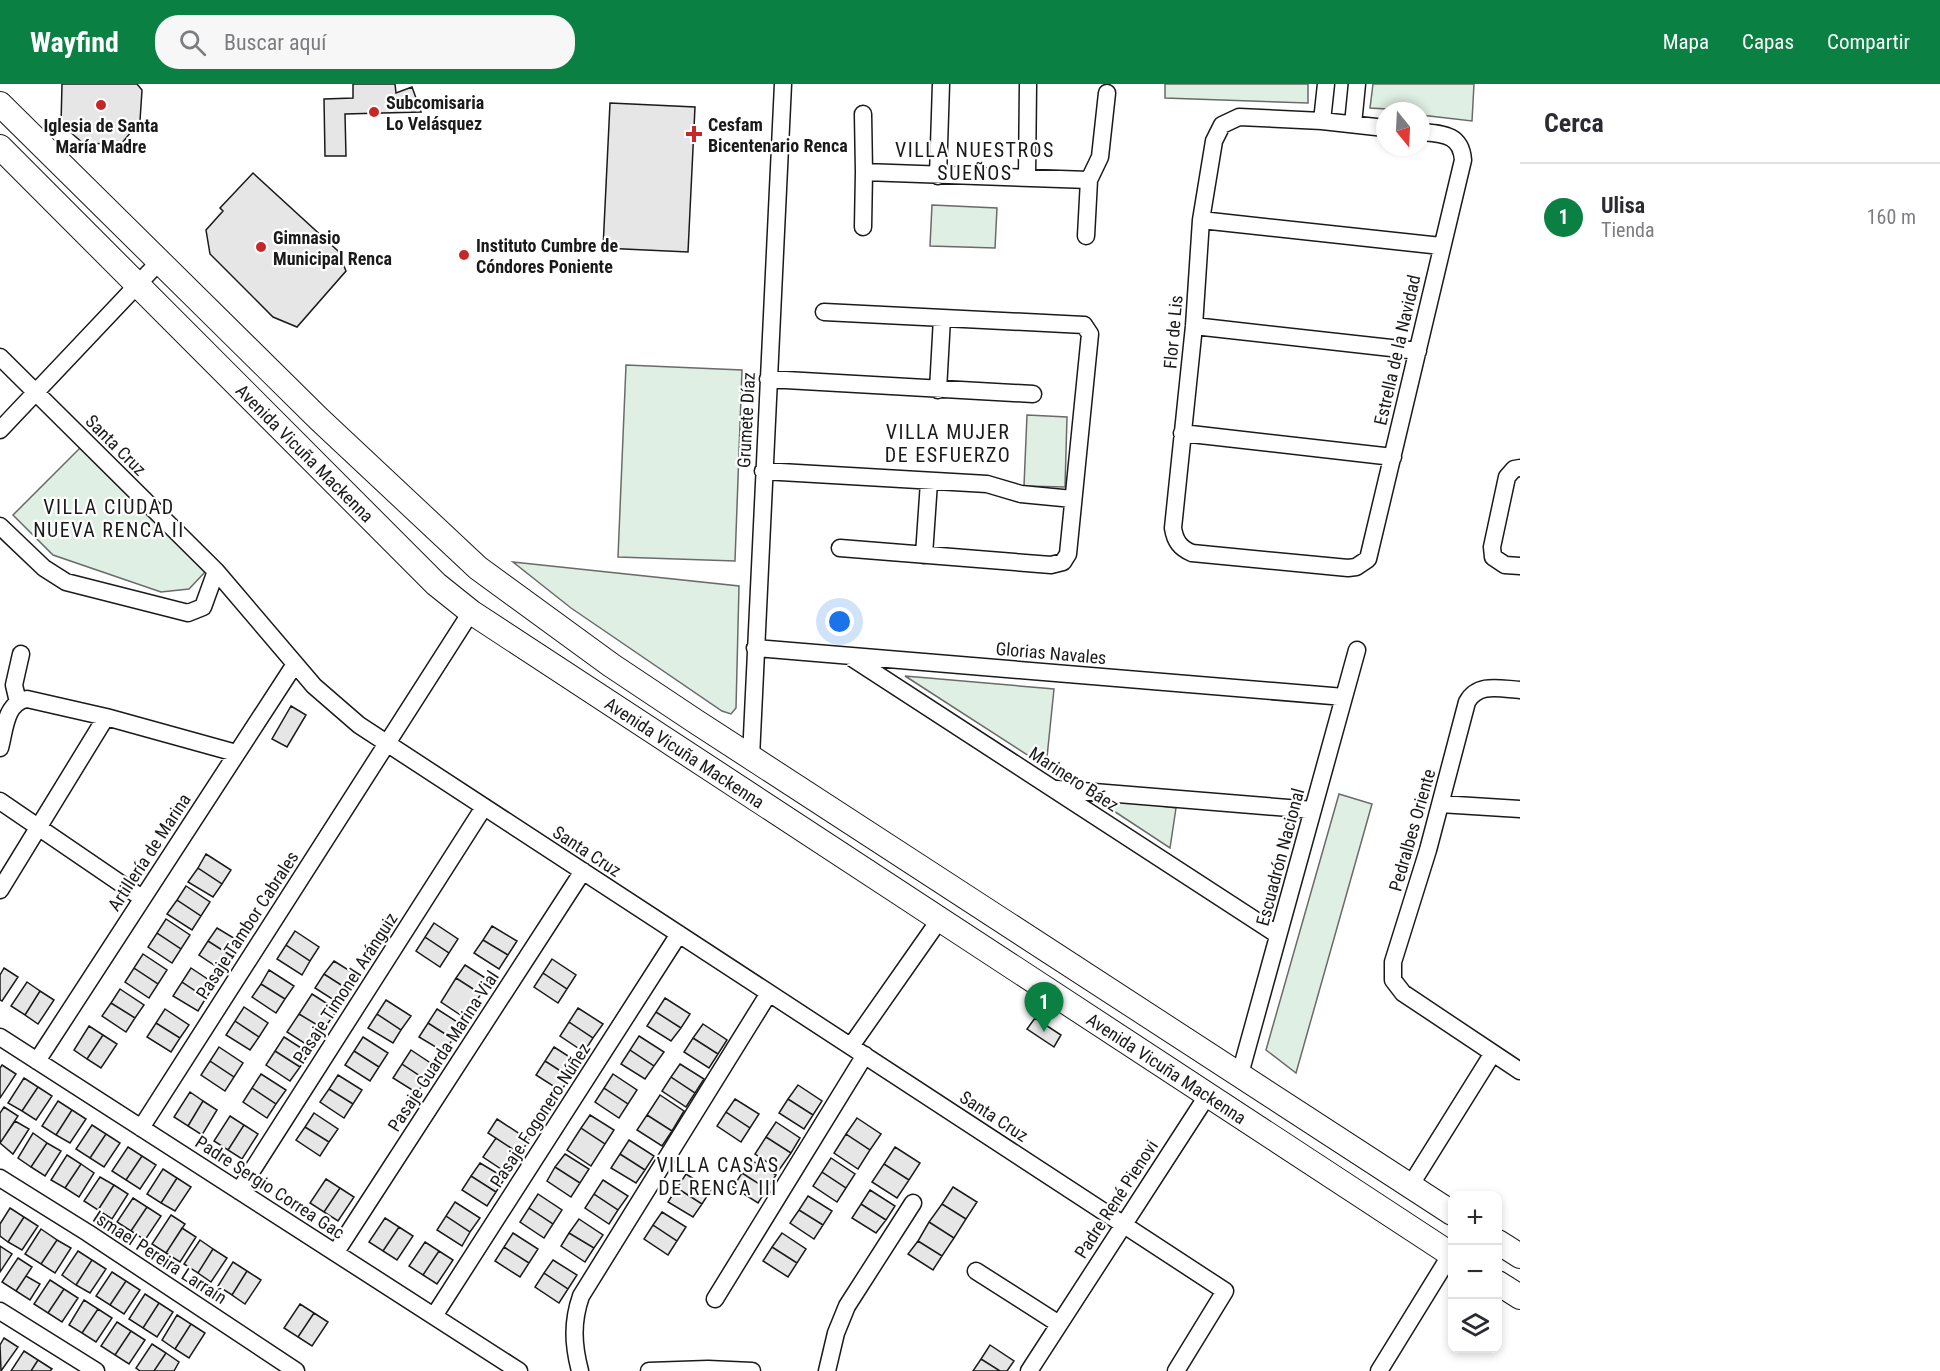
<!DOCTYPE html>
<html lang="es">
<head>
<meta charset="utf-8">
<style>
  body { margin:0; font-family:"Roboto Condensed",sans-serif; background:#f7f7f7; color:#2b2b33 }
  .controls { position:absolute; right:18px; bottom:18px; display:grid; overflow:hidden; border-radius:12px; box-shadow:0 3px 9px #0003 }
  .controls button { width:54px; height:54px; display:grid; place-items:center; padding:0; border:0; border-bottom:2px solid #e1e1e2; background:#fff; color:#2b2b33; font:30px sans-serif }
  .compass { position:absolute; left:1376px; top:18px; width:54px; height:54px; border-radius:50%; background:#fff; box-shadow:0 3px 9px #0003; rotate:162deg }
  .you { position:absolute; left:840px; top:538px; width:21px; height:21px; margin:-15px; border:4px solid #fff; border-radius:50%; background:#1a73e8; box-shadow:0 0 0 9px #1a73e833 }
  .badge { display:grid; place-items:center; width:39px; height:39px; border-radius:50%; background:#0b8043; color:#fff; font-size:20px; font-weight:700 }
  .pin { position:absolute; translate:-50% -50px; filter:drop-shadow(0 2px 3px #0008) }
  .pin::after { content:''; position:absolute; top:32px; width:21px; height:18px; background:inherit; clip-path:polygon(0 0,100% 0,50% 100%) }
  .list { margin:0; padding:0; list-style:none }
  h2 { display:flex; justify-content:space-between; align-items:center; height:78px; margin:0; padding:0 24px; font-size:26px }
  h2 small { font-size:20px; font-weight:400; color:#7c7c81 }
  .list li { display:grid; grid-template-columns:39px 1fr auto; gap:18px; align-items:center; box-sizing:border-box; height:108px; padding:0 24px; border-top:2px solid #e1e1e2 }
  .list b { display:block; font-size:22px; white-space:nowrap }
  .list p { margin:0; font-size:20px; white-space:nowrap; color:#7c7c81 }
  .list em { font-size:20px; font-style:normal; color:#7c7c81 }
  .icon { flex:none; width:33px; height:33px; fill:none; stroke:currentColor; stroke-width:2; stroke-linecap:round; stroke-linejoin:round }
  .map { position:relative; flex:none; width:1520px; height:1287px; overflow:hidden }
  header { display:flex; align-items:center; gap:36px; box-sizing:border-box; height:84px; padding:0 30px; background:#0b8043; color:#fff }
  header strong { font-size:28px }
  nav { display:flex; gap:33px; margin-inline-start:auto; font-size:21px }
  .search { width:420px; height:54px; background:#f7f7f7; display:flex; align-items:center; gap:15px; box-sizing:border-box; padding:0 21px; border-radius:24px; color:#7c7c81; font-size:22px }
  main { display:flex }
  aside { flex:1; background:#fff }
  .map>svg:first-child { display:block }
</style>
</head>
<body>
<header>
<strong>Wayfind</strong>
<div class="search"><svg class="icon" aria-label="search" viewBox="0 0 24 24"><circle cx="10" cy="10" r="6"/><path d="M15 15l6 6"/></svg>Buscar aquí</div>
<nav><a>Mapa</a><a>Capas</a><a>Compartir</a></nav>
</header>
<main>
<div class="map">
<svg width="1520" height="1287" viewBox="0 0 1520 1287">
  <rect width="100%" height="100%" fill="#fff"/>
  <path fill="#e0efe3" stroke="#6a6a6a" stroke-width="1.5" d="M1165,0H1308V19L1165,14Z
    M1373,0H1474L1472,37L1421,31V27L1370,24Z
    M932,121L997,124L995,164L930,162Z
    M626,281L742,286L735,477L618,473Z
    M1027,331L1067,333L1065,403L1024,402Z
    M80,364L205,488L189,505L161,508L53,471L13,431Z
    M513,478L739,502L736,624L731,630L722,627L571,524Z
    M905,592L1054,605L1046,683Z
    M1339,710L1372,720L1296,989L1266,966Z
    M1091,712L1176,724L1170,764Z"/>
  <path fill="#e6e6e6" stroke="#1a1a1a" stroke-width="1.5" d="M62,0H137L142,6L140,37L122,59L84,60L61,40Z
    M353,0H395L396,9L412,3L421,28L345,30L346,72H325L324,15L353,14Z
    M610,19L695,23L688,168L603,164Z
    M253,89L338,167L346,187L297,243L273,233L210,170L206,146L223,127L220,124Z
    M291,622L306,631L287,663L272,655Z
    M206,770L231,786L222,800L198,784Z
    M198,784L222,800L213,813L188,798Z
    M186,802L210,818L201,832L177,816Z
    M177,816L201,832L192,846L167,830Z
    M166,835L190,851L181,865L157,849Z
    M434,839L458,855L449,869L425,853Z
    M492,842L517,857L508,871L483,856Z
    M217,844L242,859L233,873L208,857Z
    M295,847L319,863L310,877L286,861Z
    M157,849L181,865L172,879L148,863Z
    M425,853L449,869L440,883L416,867Z
    M483,856L508,871L499,885L474,869Z
    M208,857L233,873L223,887L199,871Z
    M286,861L310,877L302,891L277,875Z
    M143,870L167,886L158,900L134,884Z
    M552,875L576,891L567,905L543,889Z
    M334,877L358,892L349,906L324,890Z
    M465,881L490,897L481,910L456,894Z
    M4,884L18,893L2,917L0,916V891Z
    M134,884L158,900L149,914L125,898Z
    M191,884L215,900L206,914L182,898Z
    M269,886L294,902L285,915L261,900Z
    M543,889L567,905L558,919L534,903Z
    M324,890L349,906L340,920L315,904Z
    M456,894L481,910L465,934L441,918Z
    M27,898L40,907L25,931L11,922Z
    M182,898L206,914L198,927L173,912Z
    M261,900L285,915L276,929L252,913Z
    M120,905L144,921L135,934L111,919Z
    M40,907L54,916L38,940L25,931Z
    M312,910L337,926L324,945L299,930Z
    M665,914L690,930L681,944L656,928Z
    M386,916L411,932L401,946L377,930Z
    M111,919L135,934L126,948L102,932Z
    M244,923L268,939L259,953L235,937Z
    M578,924L603,940L593,954L569,938Z
    M165,925L189,941L180,954L156,939Z
    M437,925L462,941L453,955L428,939Z
    M656,928L681,944L671,957L647,942Z
    M299,930L324,945L312,964L287,948Z
    M377,930L401,946L393,959L368,944Z
    M1035,934L1061,951L1054,963L1027,945Z
    M235,937L259,953L250,966L226,951Z
    M569,938L593,954L584,968L560,952Z
    M156,939L180,954L171,968L147,953Z
    M428,939L453,955L444,968L419,953Z
    M703,940L727,956L718,970L693,954Z
    M89,942L103,951L87,975L74,966Z
    M103,951L117,960L101,984L87,975Z
    M639,952L664,968L654,982L630,966Z
    M284,953L309,969L300,983L275,967Z
    M363,953L388,969L379,983L354,967Z
    M693,954L718,970L709,984L684,968Z
    M219,963L243,979L234,993L210,977Z
    M554,963L579,979L570,993L545,977Z
    M411,966L435,982L426,996L402,980Z
    M630,966L654,982L645,995L621,980Z
    M275,967L300,983L290,997L266,981Z
    M354,967L379,983L370,997L345,981Z
    M210,977L234,993L225,1007L201,991Z
    M545,977L570,993L561,1007L536,991Z
    M402,980L426,996L417,1009L393,994Z
    M680,980L704,995L695,1009L671,993Z
    M2,981L16,990L0,1014V984Z
    M261,990L286,1006L276,1020L252,1004Z
    M613,990L637,1006L628,1020L604,1004Z
    M338,991L362,1006L353,1020L329,1005Z
    M671,993L695,1009L686,1023L662,1007Z
    M24,994L38,1003L22,1027L8,1019Z
    M798,1001L822,1017L813,1031L788,1015Z
    M38,1003L52,1012L36,1036L22,1027Z
    M252,1004L276,1020L267,1034L243,1018Z
    M604,1004L628,1020L619,1034L595,1018Z
    M329,1005L353,1020L344,1034L320,1018Z
    M190,1008L203,1017L188,1042L174,1033Z
    M660,1011L684,1027L672,1047L647,1031Z
    M735,1015L759,1030L750,1044L726,1028Z
    M788,1015L813,1031L804,1045L779,1029Z
    M58,1017L72,1026L56,1051L42,1042Z
    M203,1017L217,1026L202,1051L188,1042Z
    M4,1023L18,1032L0,1059V1029Z
    M72,1026L86,1035L70,1059L56,1051Z
    M726,1028L750,1044L741,1058L717,1042Z
    M314,1029L338,1045L329,1058L305,1043Z
    M590,1031L614,1046L605,1060L581,1044Z
    M647,1031L672,1047L662,1062L637,1046Z
    M230,1032L244,1041L228,1066L214,1057Z
    M857,1034L881,1050L870,1066L846,1050Z
    M497,1035L529,1056L520,1070L488,1049Z
    M15,1037L29,1045L13,1070L0,1059Z
    M776,1038L800,1054L791,1069L766,1053Z
    M92,1041L106,1050L90,1074L76,1065Z
    M244,1041L258,1050L242,1075L228,1066Z
    M305,1043L329,1058L320,1072L296,1056Z
    M581,1044L605,1060L591,1082L567,1066Z
    M33,1049L47,1059L31,1083L18,1074Z
    M106,1050L120,1059L104,1083L90,1074Z
    M846,1050L870,1066L858,1085L834,1069Z
    M766,1053L791,1069L779,1086L755,1070Z
    M496,1054L520,1070L507,1089L483,1073Z
    M629,1056L654,1072L645,1086L620,1070Z
    M47,1059L61,1067L45,1092L31,1083Z
    M128,1063L142,1072L126,1096L112,1087Z
    M895,1063L920,1079L909,1096L884,1080Z
    M565,1070L589,1085L580,1099L555,1083Z
    M620,1070L645,1086L636,1099L611,1084Z
    M67,1071L81,1080L65,1104L51,1096Z
    M142,1072L156,1081L140,1105L126,1096Z
    M831,1074L855,1090L846,1104L822,1088Z
    M751,1076L776,1091L767,1105L742,1089Z
    M480,1079L505,1094L496,1108L471,1092Z
    M81,1080L94,1089L79,1113L65,1104Z
    M884,1080L909,1096L897,1114L872,1098Z
    M555,1083L580,1099L571,1113L547,1097Z
    M163,1085L177,1094L161,1119L147,1110Z
    M822,1088L846,1104L837,1118L813,1102Z
    M742,1089L767,1105L758,1119L733,1103Z
    M686,1090L711,1106L702,1120L677,1104Z
    M471,1092L496,1108L487,1122L462,1106Z
    M100,1093L114,1101L98,1126L84,1117Z
    M177,1094L191,1103L175,1127L161,1119Z
    M326,1095L340,1104L324,1128L310,1119Z
    M603,1096L628,1112L618,1126L594,1110Z
    M114,1101L128,1110L112,1135L98,1126Z
    M953,1103L977,1118L966,1135L942,1120Z
    M340,1104L354,1113L338,1137L324,1128Z
    M677,1104L702,1120L693,1133L668,1118Z
    M870,1106L895,1122L886,1136L861,1120Z
    M538,1110L562,1126L553,1140L529,1124Z
    M594,1110L618,1126L609,1140L585,1124Z
    M808,1112L832,1127L823,1141L799,1126Z
    M133,1114L147,1123L131,1147L117,1138Z
    M455,1118L480,1134L470,1148L446,1132Z
    M861,1120L886,1136L876,1149L852,1134Z
    M942,1120L966,1135L954,1154L929,1138Z
    M147,1123L161,1132L145,1156L131,1147Z
    M10,1124L24,1133L8,1158L0,1152V1140Z
    M529,1124L553,1140L544,1154L520,1138Z
    M799,1126L823,1141L814,1155L790,1139Z
    M662,1128L686,1143L677,1157L653,1141Z
    M171,1131L185,1140L166,1169L152,1160Z
    M446,1132L470,1148L462,1162L437,1146Z
    M24,1133L38,1142L22,1166L8,1158Z
    M385,1134L399,1143L383,1167L369,1158Z
    M579,1135L603,1151L594,1164L569,1149Z
    M929,1138L954,1154L942,1172L918,1157Z
    M653,1141L677,1157L668,1171L644,1155Z
    M399,1143L413,1152L397,1176L383,1167Z
    M182,1144L196,1153L180,1178L166,1169Z
    M41,1145L57,1156L41,1180L25,1170Z
    M513,1149L538,1165L529,1179L504,1163Z
    M569,1149L594,1164L585,1178L561,1162Z
    M782,1149L806,1165L797,1179L772,1163Z
    M57,1156L71,1164L55,1189L41,1180Z
    M200,1156L213,1165L198,1189L184,1180Z
    M918,1157L942,1172L933,1186L908,1170Z
    M425,1158L439,1167L423,1191L409,1182Z
    M0,1162L12,1170L0,1188Z
    M504,1163L529,1179L520,1193L495,1177Z
    M772,1163L797,1179L788,1193L763,1177Z
    M213,1165L227,1174L211,1198L198,1189Z
    M78,1167L92,1176L76,1201L62,1191Z
    M439,1167L453,1176L437,1200L423,1191Z
    M18,1174L32,1183L16,1207L2,1198Z
    M92,1176L106,1185L90,1209L76,1201Z
    M553,1176L577,1191L568,1205L544,1189Z
    M233,1178L247,1187L232,1211L218,1202Z
    M247,1187L261,1196L245,1220L232,1211Z
    M112,1188L126,1197L110,1221L96,1212Z
    M544,1189L568,1205L559,1219L535,1203Z
    M26,1192L40,1200L30,1216L16,1207Z
    M50,1196L64,1205L48,1229L34,1220Z
    M126,1197L140,1206L124,1230L110,1221Z
    M64,1205L78,1214L62,1238L48,1229Z
    M145,1210L159,1219L143,1244L129,1235Z
    M84,1216L98,1225L82,1249L69,1241Z
    M159,1219L173,1228L157,1253L143,1244Z
    M300,1220L314,1229L298,1253L284,1244Z
    M98,1225L112,1234L96,1258L82,1249Z
    M314,1229L328,1238L312,1262L298,1253Z
    M177,1231L191,1240L175,1265L162,1256Z
    M117,1238L131,1247L115,1271L101,1262Z
    M191,1240L205,1249L189,1274L175,1265Z
    M131,1247L145,1256L129,1280L115,1271Z
    M4,1254L18,1263L1,1287L0,1261Z
    M152,1260L166,1269L154,1287H140L136,1284Z
    M990,1261L1014,1277L1007,1287H1000L981,1275Z
    M24,1267L38,1276L31,1287H11Z
    M166,1269L179,1278L174,1287H154Z
    M981,1275L1000,1287H973Z
    M38,1276L52,1285L50,1287H31Z"/>
  <g fill="none" stroke-linecap="round" stroke-linejoin="round">
    <g stroke="#1a1a1a" stroke-width="19">
      <path id="street" d="M863,30L864,88L1089,96L1086,152
        M1322,37L1326,0
        M1353,40L1357,0
        M1385,44L1322,37L1239,33L1222,41L1214,57L1201,136L1194,242L1173,444C1175,457 1180,464 1192,469L1348,484L1356,483L1368,475L1463,76C1461,50 1443,50 1421,48
        M938,92L941,0
        M1027,93L1028,0
        M1089,96L1100,73L1107,9
        M1201,136L1441,162
        M863,143L864,88
        M824,228L1084,241L1090,250L1068,470L1063,478L1051,481L840,464
        M1194,242L1418,267
        M0,273L216,487L314,602L359,641L1225,1207L1176,1287
        M768,295L1033,310
        M938,306L942,234
        M0,346L158,179
        M1182,349L1393,373
        M1520,384L1514,385L1507,393L1492,463L1493,473L1505,481L1520,482
        M763,387L987,400L1021,410L1073,415
        M0,442L44,484L66,498L188,529L203,523L216,487
        M924,471L929,398
        M755,564L1344,613
        M852,574L1278,851
        M1520,606C1501,605 1478,598 1467,618L1428,766L1393,878V896L1403,909L1520,987
        M18,618L14,601L21,570
        M0,664C5,646 5,619 27,615L106,633L236,669
        M751,673L783,0
        M1057,705L1313,726
        M0,717L142,814
        M1440,720L1520,725
        M0,806L106,633
        M0,953L519,1287
        M851,962L940,835
        M37,977L295,580
        M1240,990L1357,566
        M141,1044L471,528
        M0,1094L88,1149L296,1287
        M1410,1102L1493,969
        M239,1107L484,723
        M336,1168L583,787
        M976,1187L1059,1240
        M715,1215L865,971
        M0,1227L96,1287
        M434,1232L679,850
        M580,1287C573,1260 572,1238 581,1212L769,909
        M649,1287L708,1285L752,1287
        M827,1287L836,1249L847,1222L913,1119
        M1029,1287L1207,1012
        M1379,1287L1451,1170"/>
    </g>
    <g stroke="#1a1a1a" stroke-width="26">
      <g id="secondary">
        <path d="M0,20L319,335L478,484L611,581L695,637L1452,1129"/>
        <path id="s1" d="M0,63L436,500L471,528L1452,1171"/>
        <path d="M1498,1158L1520,1172"/>
        <path d="M1498,1199L1520,1213"/>
      </g>
    </g>
    <use href="#street" stroke="#fff" stroke-width="16"/>
    <use href="#secondary" stroke="#fff" stroke-width="24"/>
  </g>
  <g fill="#c62828" stroke="#fff" stroke-width="2">
    <circle cx="101" cy="21" r="6"/>
    <circle cx="374" cy="28" r="6"/>
    <path d="M691 41h6v6h6v6h-6v6h-6v-6h-6v-6h6z"/>
    <circle cx="261" cy="163" r="6"/>
    <circle cx="464" cy="171" r="6"/>
  </g>
  <g text-anchor="middle" dominant-baseline="central" stroke-width="4.5" stroke-linejoin="round" paint-order="stroke">
    <g font-size="18" font-weight="bold" fill="#1a1a1a" stroke="#fff" text-anchor="start">
      <text x="386" y="18">Subcomisaria<tspan x="386" dy="21">Lo Velásquez</tspan></text>
      <text x="708" y="40">Cesfam<tspan x="708" dy="21">Bicentenario Renca</tspan></text>
      <text x="101" y="41" text-anchor="middle">Iglesia de Santa<tspan x="101" dy="21">María Madre</tspan></text>
      <text x="273" y="153">Gimnasio<tspan x="273" dy="21">Municipal Renca</tspan></text>
      <text x="476" y="161">Instituto Cumbre de<tspan x="476" dy="21">Cóndores Poniente</tspan></text>
    </g>
    <g font-size="18" fill="#1a1a1a" stroke="#fff">
      <text transform="translate(1173 248) rotate(-85)">Flor de Lis</text>
      <text transform="translate(1397 266) rotate(-77)">Estrella de la Navidad</text>
      <text transform="translate(746 336) rotate(-87)">Grumete Díaz</text>
      <text transform="translate(116 361) rotate(45)">Santa Cruz</text>
      <text stroke="none"><textPath href="#s1" startOffset="432">Avenida Vicuña Mackenna</textPath></text>
      <text transform="translate(1051 569) rotate(5)">Glorias Navales</text>
      <text stroke="none"><textPath href="#s1" startOffset="918">Avenida Vicuña Mackenna</textPath></text>
      <text transform="translate(1074 695) rotate(33)">Marinero Báez</text>
      <text transform="translate(1412 746) rotate(-74)">Pedralbes Oriente</text>
      <text transform="translate(587 767) rotate(33)">Santa Cruz</text>
      <text transform="translate(149 768) rotate(-57)">Artillería de Marina</text>
      <text transform="translate(1280 773) rotate(-75)">Escuadrón Nacional</text>
      <text transform="translate(247 841) rotate(-57)">Pasaje Tambor Cabrales</text>
      <text transform="translate(345 904) rotate(-57)">Pasaje Timonel Aránguiz</text>
      <text transform="translate(443 967) rotate(-57)">Pasaje Guarda Marina Vial</text>
      <text stroke="none"><textPath href="#s1" startOffset="1494">Avenida Vicuña Mackenna</textPath></text>
      <text transform="translate(540 1031) rotate(-57)">Pasaje Fogonero Núñez</text>
      <text transform="translate(994 1032) rotate(33)">Santa Cruz</text>
      <text transform="translate(270 1103) rotate(33)">Padre Sergio Correa Gac</text>
      <text transform="translate(1116 1115) rotate(-57)">Padre René Pienovi</text>
      <text transform="translate(160 1173) rotate(33)">Ismael Pereira Larraín</text>
    </g>
    <g font-size="20" letter-spacing="1.5" fill="#1a1a1a" stroke="#fff">
      <text x="975" y="66">VILLA NUESTROS<tspan x="975" dy="23">SUEÑOS</tspan></text>
      <text x="948" y="348">VILLA MUJER<tspan x="948" dy="23">DE ESFUERZO</tspan></text>
      <text x="109" y="423">VILLA CIUDAD<tspan x="109" dy="23">NUEVA RENCA II</tspan></text>
      <text x="718" y="1081">VILLA CASAS<tspan x="718" dy="23">DE RENCA III</tspan></text>
    </g>
  </g>
</svg>
<div class="controls">
<button>+</button>
<button>−</button>
<button><svg class="icon" aria-label="layers" viewBox="0 0 24 24"><path d="M12 4l9 5-9 5-9-5zM3 14l9 5 9-5"/></svg></button>
</div>
<svg class="compass" viewBox="-18 -18 36 36"><path d="M0-13l5 13h-10z" fill="#e53935"/><path d="M0 13l5-13h-10z" fill="#7c7c81"/></svg>
<div class="you"></div>
<div class="pin badge" style="left:1044px;top:948px">1</div>
</div>
<aside>
<h2>Cerca<small></small></h2>
<ul class="list">
<li><span class="badge">1</span><div><b>Ulisa</b><p>Tienda</p></div><em>160 m</em></li>
</ul>
</aside>
</main>
</body>
</html>
